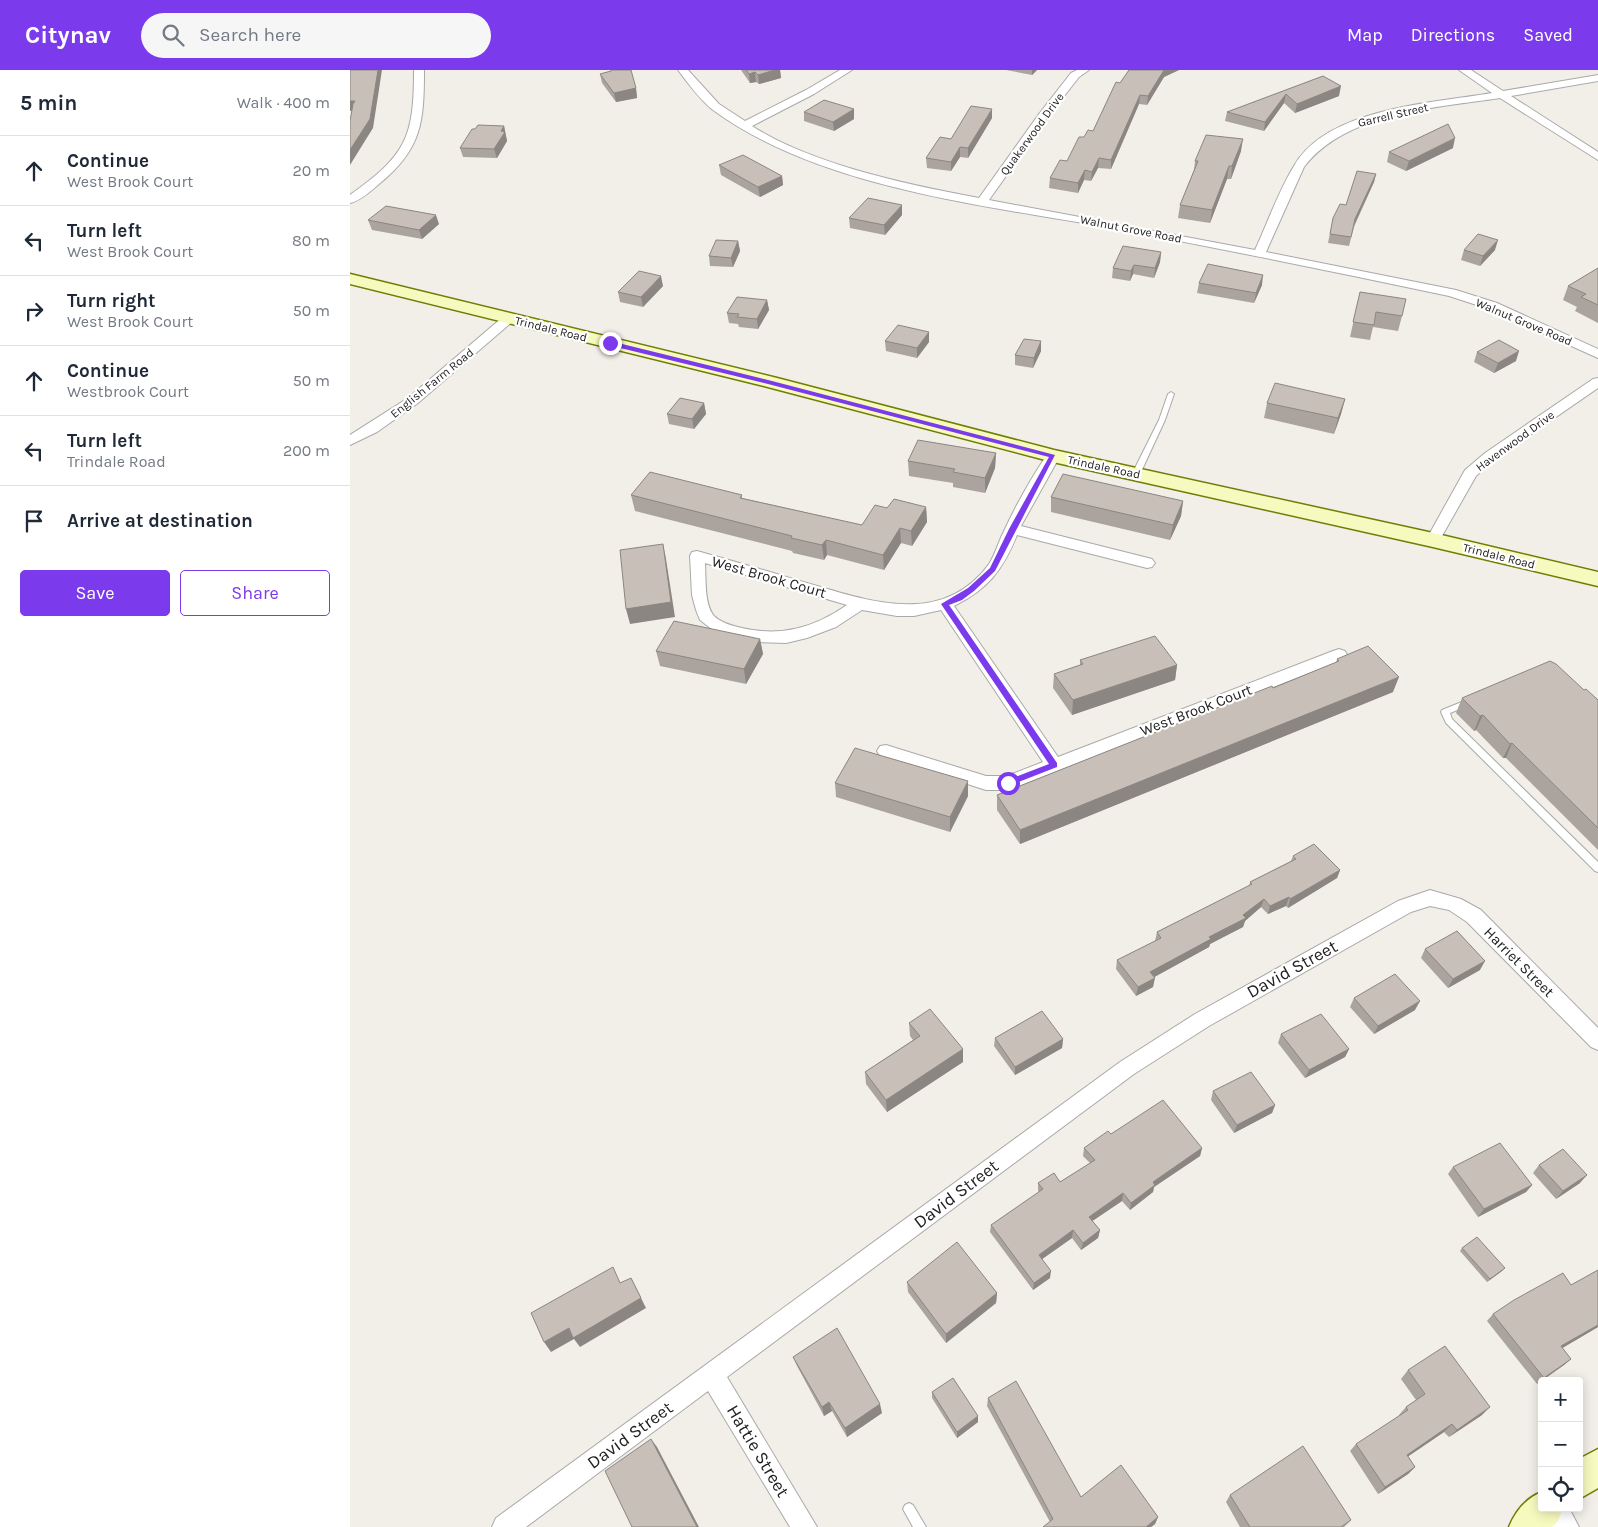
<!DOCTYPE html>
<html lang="en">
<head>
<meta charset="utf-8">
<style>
  body { margin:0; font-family:Karla,sans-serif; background:#f6f6f7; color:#1f2937 }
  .controls { position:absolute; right:15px; bottom:15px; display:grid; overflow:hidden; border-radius:5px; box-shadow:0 2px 12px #0003 }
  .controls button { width:45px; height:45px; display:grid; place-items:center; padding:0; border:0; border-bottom:1px solid #e0e1e3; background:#fff; color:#1f2937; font:25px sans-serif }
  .stop { position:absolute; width:15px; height:15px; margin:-11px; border:4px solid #7c3aed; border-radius:50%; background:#fff }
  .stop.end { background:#7c3aed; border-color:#fff; box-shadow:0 1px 5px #0008 }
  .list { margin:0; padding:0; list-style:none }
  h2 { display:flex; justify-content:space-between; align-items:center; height:65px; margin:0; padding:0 20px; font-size:21px }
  h2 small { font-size:16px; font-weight:400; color:#747a83 }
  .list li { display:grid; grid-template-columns:32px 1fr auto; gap:15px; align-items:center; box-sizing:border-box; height:70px; padding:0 20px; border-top:1px solid #e0e1e3 }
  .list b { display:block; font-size:19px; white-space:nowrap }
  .list p { margin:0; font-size:16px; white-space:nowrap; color:#747a83 }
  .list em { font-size:16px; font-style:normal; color:#747a83 }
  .actions { display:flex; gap:10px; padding:15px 20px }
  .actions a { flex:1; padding:11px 0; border:1px solid #7c3aed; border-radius:5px; text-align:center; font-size:18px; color:#7c3aed }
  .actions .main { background:#7c3aed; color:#fff }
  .icon { flex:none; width:28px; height:28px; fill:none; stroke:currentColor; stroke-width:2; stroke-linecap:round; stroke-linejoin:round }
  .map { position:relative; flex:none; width:1248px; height:1457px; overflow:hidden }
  header { display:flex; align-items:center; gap:30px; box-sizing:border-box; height:70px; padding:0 25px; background:#7c3aed; color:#fff }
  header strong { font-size:24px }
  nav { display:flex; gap:28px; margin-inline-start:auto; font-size:18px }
  .search { width:350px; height:45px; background:#f6f6f7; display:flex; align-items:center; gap:12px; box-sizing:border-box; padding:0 18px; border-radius:28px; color:#747a83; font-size:19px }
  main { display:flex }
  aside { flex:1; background:#fff }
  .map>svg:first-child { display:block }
</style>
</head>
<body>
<header>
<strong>Citynav</strong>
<div class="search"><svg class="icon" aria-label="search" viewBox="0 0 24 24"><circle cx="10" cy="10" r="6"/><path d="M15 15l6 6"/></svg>Search here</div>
<nav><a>Map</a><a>Directions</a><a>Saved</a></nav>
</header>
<main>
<aside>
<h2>5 min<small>Walk · 400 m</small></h2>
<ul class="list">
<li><svg class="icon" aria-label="ahead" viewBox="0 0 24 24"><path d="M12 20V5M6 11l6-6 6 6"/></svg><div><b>Continue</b><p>West Brook Court</p></div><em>20 m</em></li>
<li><svg class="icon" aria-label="left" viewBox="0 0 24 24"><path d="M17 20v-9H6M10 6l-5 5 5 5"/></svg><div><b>Turn left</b><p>West Brook Court</p></div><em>80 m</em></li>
<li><svg class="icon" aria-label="right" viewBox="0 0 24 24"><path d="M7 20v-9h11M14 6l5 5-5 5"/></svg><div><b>Turn right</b><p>West Brook Court</p></div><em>50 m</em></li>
<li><svg class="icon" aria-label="ahead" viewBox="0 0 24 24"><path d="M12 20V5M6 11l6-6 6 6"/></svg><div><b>Continue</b><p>Westbrook Court</p></div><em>50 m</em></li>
<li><svg class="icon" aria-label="left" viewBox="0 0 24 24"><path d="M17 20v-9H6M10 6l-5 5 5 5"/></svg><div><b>Turn left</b><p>Trindale Road</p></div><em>200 m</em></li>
<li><svg class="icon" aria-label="arrive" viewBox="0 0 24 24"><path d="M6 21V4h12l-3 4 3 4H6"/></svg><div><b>Arrive at destination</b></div></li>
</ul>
<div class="actions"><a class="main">Save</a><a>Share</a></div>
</aside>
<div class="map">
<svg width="1248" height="1457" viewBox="0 0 1248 1457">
  <rect width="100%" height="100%" fill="#f2efe9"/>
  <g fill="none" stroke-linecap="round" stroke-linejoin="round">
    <g stroke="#a9a9a9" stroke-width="2">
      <path id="lane" d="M821,322L824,324L815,350L790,404L788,406H784L782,404L809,350L818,324Z
        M1119,629L1122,630L1123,632L1122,634L1100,643L1102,649L1248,792V802L1245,801L1096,653L1091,642L1092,640Z
        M559,1433L563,1435L576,1457H563L553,1439L555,1435Z"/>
    </g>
    <g stroke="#a9a9a9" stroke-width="2">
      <path id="street" d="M64,0H74C74,52 72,79 29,114C21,121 10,131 0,133V125C56,85 64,68 64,0Z
        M328,0H338L369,34L395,51L456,20L490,0H502L464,24L402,56C463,95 559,115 629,128L689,44L721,3L727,0H739L729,7L697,48L639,130L905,180C918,152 928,122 944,96C977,38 1083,33 1142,23L1109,0H1121L1153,21L1248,5V11L1161,26L1248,82V90L1150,28C1086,38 996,42 954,97L916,182L1106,220L1147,233L1248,279V288L1139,239L1099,226C991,203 882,181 773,160C642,136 472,120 363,40C350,30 338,13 328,0Z
        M158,245L164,249L162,252L68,333L27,362L0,375V365L58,328L154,246Z
        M1248,308V318L1145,389L1126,406L1088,473H1078L1076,470L1115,400L1135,383L1243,309Z
        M703,382L708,383L710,386L671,456L802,489L805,493L802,497L797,498L667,465C653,500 638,519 604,536L708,687L983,581L989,579L995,581L997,585L995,589L664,718L658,720H636L530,686L527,681L530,676L536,675L636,706H657L693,692L591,540L564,546H547L512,540L486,557L457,568L436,573L403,572L363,560L350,550L346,540L342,525L340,486L342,482L347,481C384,491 420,502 457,513C519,531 592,558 639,494C646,483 649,470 655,459C667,433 682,407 698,383ZM355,493L497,535C464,558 431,567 392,558C383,556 371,553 364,546C354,534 356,508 355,493Z
        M1080,820L1111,829L1131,840L1248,958V980L1241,977L1117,852L1099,840L1080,836L1061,842L859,956L784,1004L377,1307L467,1457H440L358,1321L176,1457H142L146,1448L770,992L845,944L1048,831Z
        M1192,1438H1219L1229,1457H1202Z"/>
    </g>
    <g stroke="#707d05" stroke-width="3">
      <path id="secondary" d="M0,204L427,308L704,380L1083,463L1248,502V516L1083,477L703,392L414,316L0,214Z
        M1248,1379V1418L1229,1429V1389Z
        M1192,1422V1438H1213L1208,1451L1202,1457H1159C1165,1442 1176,1428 1192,1422Z"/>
    </g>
    <use href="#lane" fill="#fff" fill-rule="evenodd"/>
    <use href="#street" fill="#fff" fill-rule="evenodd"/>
    <use href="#secondary" fill="#f7fabf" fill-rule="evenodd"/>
  </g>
  <path fill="#aba49e" d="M391,0H430L431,8L409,14L406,12L400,13Z
    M656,0H687L682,5Z
    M779,0H829L814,7L797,35L789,34L761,99L748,98L741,111L734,110L728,123L699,118L700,108L717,91L734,67L743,61L770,13Z
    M261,1L286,18L287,28L266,32L252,13L250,4Z
    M973,6L989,26L945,43L934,33L914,61L875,51L877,42Z
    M454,42L504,49L484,61L454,51Z
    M642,48L618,88L610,87L601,101L577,98L576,88L601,69Z
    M154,56L157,71L147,88L113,87L110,78L125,59Z
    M1103,78L1056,101L1037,92L1039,82Z
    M891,81L881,109H877L860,153L828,148L830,135L844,100L845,91Z
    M369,95L432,106L433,115L410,127L371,105Z
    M1026,104L1024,112L1004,157L999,176L978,173L983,148L996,135Z
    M552,145L535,165L500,158L499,148Z
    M18,150L89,154L72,169L22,160Z
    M388,171L390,181L383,197L360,196L359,186Z
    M1114,180H1145L1130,196L1111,190Z
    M811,182L810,192L804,208L783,204L780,211L762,208L763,198Z
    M1248,198V253L1225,241L1227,237L1213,230L1218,216Z
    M849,213L912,215L904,233L847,223Z
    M313,216L293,237L270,232L268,222Z
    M1010,222L1052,246L1048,261L1023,257L1020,270L1000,267Z
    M417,230L419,240L408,259L389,257L388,254L379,253L377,243Z
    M579,262V272L567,288L536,281L535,271Z
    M691,271V281L683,298L665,295V285Z
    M1127,282L1166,291L1144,303L1124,292Z
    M995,329L991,344L984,364L914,348L917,333Z
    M354,333L356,344L344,359L319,354L317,344Z
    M646,383L645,398L635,423L603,417V413L559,406L558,391Z
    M281,425H392V428L512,455L537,438L576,437L577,452L562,476L551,473L534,500L477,485L474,490L443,483L442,481L285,441Z
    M701,427L833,431L831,446L820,470L701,442Z
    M410,569L413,584L396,614L310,596L306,581Z
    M987,589L1043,622L670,774L647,740V725L923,618L986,593Z
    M730,590L827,595L825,610L722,645L703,618L704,604L730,595Z
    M1234,620L1248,630V780L1156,688H1153L1126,660L1124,661L1106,643L1112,628Z
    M485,713L618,726L600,762L486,727Z
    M943,786L990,800L987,808L938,838L936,836L918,844L911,837L895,851L893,857L860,874L859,877L804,907L803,917L786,926L766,899L767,890L805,871L807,862L899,816L900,812L941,791Z
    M1075,879L1130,900L1098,918L1071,888Z
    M1004,928L1065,940L1024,964L1000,937Z
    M559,953L613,992L537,1042L516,1014L515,1002L563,970L560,966Z
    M931,964L999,979L995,987L955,1008L928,973Z
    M645,968L713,969L712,978L665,1005L644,976Z
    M863,1021L925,1035L922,1043L884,1063L861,1030Z
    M761,1064L852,1078L850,1086L804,1117L803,1122L780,1140L772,1131L742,1151L750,1160L748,1168L731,1180L722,1168L692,1189L700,1208L683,1220L640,1162L641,1155L689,1122L688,1121V1113L710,1112L740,1093L733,1086L734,1078Z
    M1189,1095L1230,1113L1206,1129L1183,1103Z
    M1103,1097L1182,1115L1176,1122L1128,1147L1098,1104Z
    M1112,1178L1152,1201L1137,1212L1110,1181Z
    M1248,1200V1257L1212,1278L1221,1289L1214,1295L1187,1314L1137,1251L1143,1244L1221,1215Z
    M557,1212L647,1223L646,1233L596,1273L558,1222Z
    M443,1287L532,1343L497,1367L482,1341L474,1346L447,1296Z
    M1058,1300L1132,1345L1099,1367L1094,1362L1058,1386L1065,1397L1058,1404L1028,1424L1000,1381L1006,1374L1050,1346L1049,1345L1056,1337L1066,1330L1051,1309Z
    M582,1322L628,1346V1352L607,1368L582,1328Z
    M638,1328L731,1427L808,1447L805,1454L801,1457H693L700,1452L637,1336Z
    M880,1425L1001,1450L994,1457H890L876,1432Z"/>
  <path fill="#8b8681" d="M28,0H32L23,58L0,95V80Z
    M425,0H430L431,8L409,14L408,5Z
    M682,0H687L682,5Z
    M814,0H829L814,7L797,35L798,26Z
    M405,2L406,12L400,13L399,4Z
    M991,16L989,26L945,43L947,34Z
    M286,18L287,28L266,32L264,23Z
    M936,24L934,33L914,61L915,52Z
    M790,25L789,34L761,99V90Z
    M0,31H5L8,40L0,41Z
    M504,39V49L484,61L483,52Z
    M642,39V48L618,88V78Z
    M154,56L157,71L147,88L144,79L151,61Z
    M1105,68L1103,78L1056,101L1059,91Z
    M893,69L891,81L881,109L882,96Z
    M610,77V87L601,101V92Z
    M749,88L748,98L741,111L742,102Z
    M879,96L877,109L860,153L862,140Z
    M735,100L734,110L728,123V113Z
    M1026,104L1024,112L1003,157L1005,149Z
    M432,106L433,115L410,127L408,117Z
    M552,135V145L535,165L534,155Z
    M86,145L89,154L72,169L69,160Z
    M1148,170L1145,180L1130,196L1133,186Z
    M388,171L390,181L383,197L381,188Z
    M811,182L810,192L804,208L805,198Z
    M784,195L783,204L780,211L781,201Z
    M913,205L912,215L904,233L906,223Z
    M311,206L313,216L293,237L291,227Z
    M417,230L419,240L408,259L407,249Z
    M579,262V272L567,288V278Z
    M691,271V281L683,298L684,288Z
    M1169,281L1166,291L1144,303L1148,293Z
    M995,329L991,344L984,364L988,348Z
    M354,333L356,344L344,359L342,349Z
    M646,383L645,398L635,423V408Z
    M833,431L831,446L820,470L823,455Z
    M576,437L577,452L562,476L561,461Z
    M550,458L551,473L534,500L533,485Z
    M476,470L477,485L474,490L472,475Z
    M313,474L316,489L325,547L280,554L276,539Z
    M410,569L413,584L396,614L394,599Z
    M827,595L825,610L722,645L723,630Z
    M1049,607L1043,622L670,774V760Z
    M1133,645L1126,660L1124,661L1130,646Z
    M1162,673L1156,688H1153L1160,674Z
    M618,711V726L600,762V747Z
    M990,800L987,808L938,838L940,829Z
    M939,827L936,836L918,844L920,836Z
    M914,829L911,837L895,851L893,857L860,874L859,877L799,910L800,902L893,845Z
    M1135,891L1130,900L1098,918L1103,909Z
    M805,908L803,917L786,926L788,917Z
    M1070,931L1065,940L1024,964L1028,956Z
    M713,969L712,978L665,1005V997Z
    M613,979V992L537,1042L536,1030Z
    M999,979L995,987L955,1008L959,1000Z
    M925,1035L922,1043L884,1063L887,1055Z
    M852,1078L850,1086L804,1117L803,1122L780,1140L781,1133L803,1112Z
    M1237,1105L1230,1113L1206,1129L1213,1121Z
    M1182,1115L1176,1122L1128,1147L1134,1139Z
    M773,1123L772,1131L738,1154L739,1147Z
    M723,1160L722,1168L688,1192L689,1185Z
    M750,1160L748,1168L731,1180L733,1173Z
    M1155,1198L1152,1201L1137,1212L1140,1209Z
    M701,1201L700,1208L683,1220L684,1213Z
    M281,1208L296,1238L230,1277L224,1269L201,1282L194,1272L219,1258Z
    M647,1223L646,1233L596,1273V1264Z
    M1248,1255V1257L1204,1283L1211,1276Z
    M1221,1289L1214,1295L1187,1314L1194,1308Z
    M479,1332L482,1341L474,1346L472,1337Z
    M530,1334L532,1343L497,1367L495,1358Z
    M1140,1337L1132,1345L1099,1367L1107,1360Z
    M628,1346V1352L607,1368V1362Z
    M1102,1354L1094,1362L1050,1392L1057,1385Z
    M301,1369L307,1377L349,1457H347Z
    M1065,1397L1058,1404L1028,1424L1035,1417Z
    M808,1447L805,1454L801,1457H796Z"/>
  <path fill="#c7bfb8" stroke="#8b8681" d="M0,0H28L20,49L0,80V51L3,34L5,31H0Z
    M261,0H281L286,18L264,23L250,4L261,1Z
    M396,0H425L408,5L405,2L399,4Z
    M779,0H814L798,26L790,25L761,90L749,88L742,102L735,100L728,113L700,108L710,90L717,91L729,67H734L738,60L743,61L766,12L770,13Z
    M973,6L991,16L947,34L936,24L915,52L877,42Z
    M474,30L504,39L483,52L454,42Z
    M621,36L642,39L618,78L610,77L601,92L576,88L590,67L601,69Z
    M1098,54L1105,68L1059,91L1039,82Z
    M128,55L154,56L151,61L155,62L144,79L110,78L122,59H125Z
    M856,65L893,69L882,96H879L862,140L830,135L848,91H845Z
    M393,85L432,106L408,117L369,95Z
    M1007,101L1026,104L1005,149L1001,167L980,164L983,148L990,134L996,135Z
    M518,128L552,135L534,155L499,148Z
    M36,136L86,145L69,160L18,150Z
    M1128,164L1148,170L1133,186L1114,180Z
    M366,170L388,171L381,188L359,186Z
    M773,176L811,182L805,198L784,195L781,201L763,198Z
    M858,194L913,205L906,223L849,213Z
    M1248,198V235L1231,227L1236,224L1218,216Z
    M289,201L311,206L291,227L268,222Z
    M1010,222L1056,229L1052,246L1026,242L1024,255L1003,252Z
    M387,227L417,230L407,249L387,247L389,244L377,243Z
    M548,255L579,262L567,278L535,271Z
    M674,269L691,271L684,288L665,285Z
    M1149,270L1169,281L1148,293L1127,282Z
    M925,313L995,329L988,348L917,333Z
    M330,328L354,333L342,349L317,344Z
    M568,370L646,383L635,408L603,402L605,399L558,391Z
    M300,402L392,425L390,428L512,455L525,435L537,438L544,429L576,437L561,461L550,458L533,485L476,470L472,475L441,468L442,466L281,425Z
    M713,404L833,431L823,455L701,427Z
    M313,474L321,532L276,539L270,480Z
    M324,551L410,569L394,599L306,581Z
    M805,566L827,595L723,630L704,604L733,594L730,590Z
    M1018,576L1049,607L670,760L647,725L922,616L923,618L989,591L987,589Z
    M1200,591L1206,594L1234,620L1236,619L1248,630V758L1162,673L1160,674L1133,645L1130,646L1112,628Z
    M505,678L618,711L600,747L485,713Z
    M964,774L990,800L940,829L939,827L920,836L914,829L893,845L896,848L859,867L861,869L800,902L805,908L788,917L767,890L811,868L807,862L902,814L900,812L946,789L943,786Z
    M1107,861L1135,891L1103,909L1075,879Z
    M1045,904L1070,931L1028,956L1004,928Z
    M580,939L613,979L536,1030L515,1002L570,966L559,953Z
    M692,941L713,969L665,997L645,968Z
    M971,944L999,979L959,1000L931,964Z
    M901,1002L925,1035L887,1055L863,1021Z
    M813,1030L852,1078L803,1112L805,1115L781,1133L773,1123L739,1147L750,1160L733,1173L723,1160L689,1185L701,1201L684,1213L641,1155L693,1119L688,1113L704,1103L710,1112L745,1090L734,1078L758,1061L761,1064Z
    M1150,1073L1182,1115L1134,1139L1103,1097Z
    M1213,1079L1237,1105L1213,1121L1189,1095Z
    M1127,1167L1155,1198L1140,1209L1112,1178Z
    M607,1172L647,1223L596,1264L557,1212Z
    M263,1197L270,1213L281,1208L291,1228L223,1268L219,1258L194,1272L181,1243Z
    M1248,1200V1255L1211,1276L1221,1289L1194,1308L1143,1244L1164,1230L1213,1203L1221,1215Z
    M487,1258L530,1334L495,1358L479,1332L472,1337L443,1287Z
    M1095,1276L1140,1337L1107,1360L1102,1354L1057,1385L1065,1397L1035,1417L1006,1374L1058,1340L1056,1337L1075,1324L1058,1300Z
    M603,1308L628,1346L607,1362L582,1322Z
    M666,1311L731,1427L771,1395L808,1447L796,1457H693L703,1449L638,1328Z
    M301,1369L347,1457H282L255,1401Z
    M953,1376L1001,1450L991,1457H900L880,1425Z"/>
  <path fill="#7c3aed" d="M260,271L422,311L705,385L645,501L624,521L612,530L599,535L707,693V697L661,715H655V711L699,694L591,534L618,518L640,498L659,459L699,387L418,314L258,275Z"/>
  <g text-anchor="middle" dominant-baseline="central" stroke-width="4.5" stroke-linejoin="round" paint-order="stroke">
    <g font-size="12" fill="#222" stroke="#fff">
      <text transform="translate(1043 45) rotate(-13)">Garrell Street</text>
      <text transform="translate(682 64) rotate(-54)">Quakerwood Drive</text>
      <text transform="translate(781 159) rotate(11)">Walnut Grove Road</text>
      <text transform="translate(1174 252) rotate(23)">Walnut Grove Road</text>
      <text transform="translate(201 259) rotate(14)">Trindale Road</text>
      <text transform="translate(82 313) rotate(-39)">English Farm Road</text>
      <text transform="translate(1165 371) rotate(-36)">Havenwood Drive</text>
      <text transform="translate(754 397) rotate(12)">Trindale Road</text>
      <text transform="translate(1149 486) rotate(14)">Trindale Road</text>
    </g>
    <g font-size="15" fill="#222" stroke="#fff">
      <text transform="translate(419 507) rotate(16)">West Brook Court</text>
      <text transform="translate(846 640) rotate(-21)">West Brook Court</text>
      <text transform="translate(1169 892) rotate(45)">Harriet Street</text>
    </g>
    <g font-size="18" fill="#222" stroke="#fff">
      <text transform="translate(942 899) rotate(-29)">David Street</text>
      <text transform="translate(606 1124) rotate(-37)">David Street</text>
      <text transform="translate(280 1365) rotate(-36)">David Street</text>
      <text transform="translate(408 1381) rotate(59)">Hattie Street</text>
    </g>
  </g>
</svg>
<div class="controls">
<button>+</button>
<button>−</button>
<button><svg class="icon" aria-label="locate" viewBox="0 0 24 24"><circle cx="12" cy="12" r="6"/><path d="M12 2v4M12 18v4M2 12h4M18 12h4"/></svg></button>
</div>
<div class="stop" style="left:658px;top:713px"></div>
<div class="stop end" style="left:260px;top:273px"></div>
</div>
</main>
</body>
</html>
